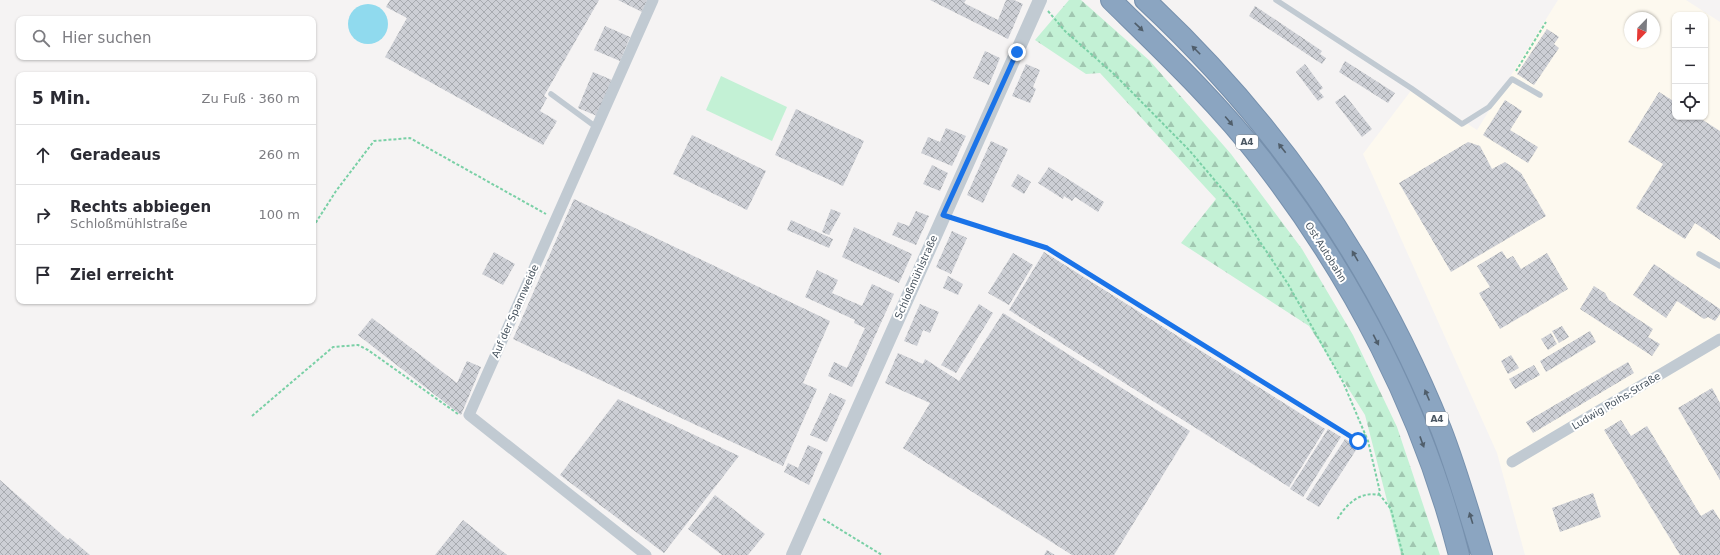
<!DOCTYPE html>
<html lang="de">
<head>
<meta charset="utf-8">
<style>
  body { margin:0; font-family:"DejaVu Sans",sans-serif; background:#f7f7f7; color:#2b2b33 }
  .controls { position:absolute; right:12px; top:12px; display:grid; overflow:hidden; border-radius:8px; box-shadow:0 1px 3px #0004 }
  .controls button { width:36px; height:36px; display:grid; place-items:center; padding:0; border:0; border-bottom:1px solid #e1e1e2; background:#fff; color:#2b2b33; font:20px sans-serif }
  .compass { position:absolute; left:1624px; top:12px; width:36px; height:36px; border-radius:50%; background:#fff; box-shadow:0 1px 3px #0004; rotate:203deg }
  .stop { position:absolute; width:12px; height:12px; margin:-9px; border:3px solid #1a73e8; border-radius:50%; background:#fff }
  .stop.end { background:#1a73e8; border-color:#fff; box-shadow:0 1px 4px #0008 }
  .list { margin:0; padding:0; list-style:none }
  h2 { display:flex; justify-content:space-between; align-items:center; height:52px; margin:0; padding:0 16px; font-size:17px }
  h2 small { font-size:13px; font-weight:400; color:#7c7c81 }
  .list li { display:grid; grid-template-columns:26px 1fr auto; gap:12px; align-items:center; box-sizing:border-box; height:60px; padding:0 16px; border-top:1px solid #e1e1e2 }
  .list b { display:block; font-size:15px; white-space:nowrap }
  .list p { margin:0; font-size:13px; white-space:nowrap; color:#7c7c81 }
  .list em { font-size:13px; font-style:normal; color:#7c7c81 }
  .icon { flex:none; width:22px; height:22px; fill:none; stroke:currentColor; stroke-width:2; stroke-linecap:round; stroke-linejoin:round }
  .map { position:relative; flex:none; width:1720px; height:555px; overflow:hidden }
  .search { position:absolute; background:#fff; box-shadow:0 1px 3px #0004; left:16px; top:16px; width:300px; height:44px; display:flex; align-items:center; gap:10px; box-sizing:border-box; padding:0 14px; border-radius:8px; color:#7c7c81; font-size:15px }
  .panel { position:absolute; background:#fff; box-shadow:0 1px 3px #0004; left:16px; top:72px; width:300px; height:232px; border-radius:8px }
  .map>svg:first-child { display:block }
</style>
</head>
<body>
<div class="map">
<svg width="1720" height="555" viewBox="0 0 1720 555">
  <defs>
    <pattern id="forest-firs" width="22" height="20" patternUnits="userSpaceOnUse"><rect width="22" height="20" fill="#c3f1d5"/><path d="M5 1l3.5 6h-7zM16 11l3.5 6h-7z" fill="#a0c6b0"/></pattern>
    <pattern id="building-cross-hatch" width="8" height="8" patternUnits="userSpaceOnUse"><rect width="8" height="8" fill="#cdcfd5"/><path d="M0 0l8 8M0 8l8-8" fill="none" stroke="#a8abb0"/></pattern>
  </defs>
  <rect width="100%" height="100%" fill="#f5f3f3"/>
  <path fill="#fdf9ef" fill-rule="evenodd" d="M1558,0H1686L1720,22V555H1525L1497,453L1363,154L1413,88L1477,130ZM1675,15H1705V117H1675ZM1630,18H1654V42H1630Z"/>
  <path fill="url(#forest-firs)" d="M1069,0H1081L1150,61L1231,154L1302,249L1353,335L1397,427L1440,555H1401L1365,415L1309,326L1181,243L1216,199L1100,73L1086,74L1035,40Z"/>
  <path fill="#c3f1d5" d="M721,76L787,107L772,141L706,110Z"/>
  <path fill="#90daee" d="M348 24a20 20 0 1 1 40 0a20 20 0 1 1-40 0Z"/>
  <path fill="url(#building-cross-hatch)" d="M390,0H599L544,96L547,98L540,111L557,121L543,145L385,57L407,18L386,7Z
    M618,0H647L642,12Z
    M930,0H966L964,3L998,20L1006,0H1014L1023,4L1008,39Z
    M1255,6L1322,51L1320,54L1326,58L1322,64L1249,16Z
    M605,26L630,37L620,61L594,50Z
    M1547,29L1559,37L1554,44L1559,48L1534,85L1517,74Z
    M985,51L1000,58L989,85L973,78Z
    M1345,61L1395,93L1388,103L1339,72Z
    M1026,64L1040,70L1033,87L1036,89L1030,103L1012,96Z
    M1305,64L1323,88L1319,91L1324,97L1318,101L1296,72Z
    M593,72L612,80L597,116L578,108Z
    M1659,92L1675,102V117H1698L1720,131V240L1695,223L1685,239L1636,208L1663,164L1628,142Z
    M1345,95L1372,129L1362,137L1335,102Z
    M1505,100L1522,111L1510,130L1538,147L1528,163L1483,135Z
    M796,109L864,141L843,186L775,155Z
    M946,128L966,136L952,166L921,153L928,137L940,142Z
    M692,135L766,171L747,210L673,174Z
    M991,141L1008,149L983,203L967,195Z
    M1468,142L1480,146L1492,169L1505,162L1521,173L1546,216L1451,272L1399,183Z
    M932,165L948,173L940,191L923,184Z
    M1049,167L1104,202L1098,212L1075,197L1072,201L1064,196L1063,199L1038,183Z
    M1018,174L1031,182L1024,194L1011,186Z
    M574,199L830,321L803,383L817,389L783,466L513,339Z
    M831,209L841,213L829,235L822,232Z
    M916,211L929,216L916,245L892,235L898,222L909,226Z
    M791,220L833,239L829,248L787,230Z
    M854,227L912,254L899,283L842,257Z
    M952,231L967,238L951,274L936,267Z
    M1502,251L1507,259L1513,256L1521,269L1547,253L1568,289L1500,329L1479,293L1490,287L1477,266Z
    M494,252L515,264L503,285L482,274Z
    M1044,252L1325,429L1289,487L1009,310Z
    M1013,253L1033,265L1009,305L988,293Z
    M1654,264L1720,309V314L1715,321L1708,317L1704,319L1677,301L1666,318L1633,295Z
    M817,270L838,280L832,293L862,306L872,284L894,294L852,387L828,376L834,362L847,368L865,328L854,323L855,320L805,297Z
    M948,276L963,284L958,295L943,288Z
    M1594,286L1605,293L1609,300L1653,329L1648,337L1660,344L1652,356L1580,309Z
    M920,304L939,312L930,333L923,330L917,346L904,341Z
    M979,304L993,313L956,373L941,365Z
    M1003,313L1190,431L1114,555H1072L903,448L930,403L885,383L898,353L923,364L925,359L959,381Z
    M372,318L457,383L467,361L481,367L461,415L358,335Z
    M1562,326L1569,337L1559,343L1552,331Z
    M1590,331L1596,342L1546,372L1540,361Z
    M1551,333L1557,344L1548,350L1541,339Z
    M1511,355L1519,368L1508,374L1501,361Z
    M1628,362L1634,373L1533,433L1526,422Z
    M1534,365L1540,375L1515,389L1509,379Z
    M1712,388L1720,403V480L1678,408Z
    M830,393L846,400L827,442L810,435Z
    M618,399L739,456L664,553L560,475Z
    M1621,420L1631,436L1647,426L1701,516L1713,509L1720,520V555H1680L1604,430Z
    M1328,429L1341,437L1303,497L1290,489Z
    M1345,439L1358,447L1319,507L1306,499Z
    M808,445L823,452L809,485L784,472L788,463L798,468Z
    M0,480L68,540L70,538L90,555H0Z
    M1593,493L1601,517L1560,532L1552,508Z
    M715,495L765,534L748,555H722L688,529Z
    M463,520L507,555H435Z
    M1047,550L1055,555H1044Z"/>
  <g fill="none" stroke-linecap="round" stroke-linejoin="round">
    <g stroke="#7690ad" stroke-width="22">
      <path id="motorway" d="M1111,0C1163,51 1217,102 1262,160C1352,276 1423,412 1459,555
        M1145,0C1275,121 1375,265 1441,429C1457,470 1469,513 1482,555"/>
    </g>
    <path stroke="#7ad0a6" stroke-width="2" stroke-dasharray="3 2" stroke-linecap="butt" d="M1048,11L1065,31L1115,75L1189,150L1235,204L1288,284L1343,382L1368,441L1380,492L1378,495C1360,491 1345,505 1337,520
      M1516,71L1546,22
      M956,219L1047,248L1358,441L1365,434
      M313,227L336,191L374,141L410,138L546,214
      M252,416L333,347L358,345L368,350L458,414
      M1379,494L1391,509L1403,555
      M823,519L882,555"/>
    <path stroke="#c1cad2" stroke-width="5.5" d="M1276,0L1411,88L1462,124L1489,107L1512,79L1540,95
      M551,94L596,127
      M1699,254L1720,266"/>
    <path stroke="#c1cad2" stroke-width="11" d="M1512,462L1720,339
      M646,555L469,415L653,0"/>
    <path stroke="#c1cad2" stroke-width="14" d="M793,555L1040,0"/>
    <use href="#motorway" stroke="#8ba5c1" stroke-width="20"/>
  </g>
  <defs><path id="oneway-solid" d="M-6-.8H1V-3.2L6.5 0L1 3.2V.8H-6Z"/></defs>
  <g fill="#505e6b">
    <use href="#oneway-solid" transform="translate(1139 27) rotate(44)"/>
    <use href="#oneway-solid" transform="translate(1196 50) rotate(-135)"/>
    <use href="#oneway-solid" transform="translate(1229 121) rotate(50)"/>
    <use href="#oneway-solid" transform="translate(1282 148) rotate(-128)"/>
    <use href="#oneway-solid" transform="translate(1355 256) rotate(-120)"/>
    <use href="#oneway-solid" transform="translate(1376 340) rotate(63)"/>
    <use href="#oneway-solid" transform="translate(1427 395) rotate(-113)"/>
    <use href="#oneway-solid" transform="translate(1422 442) rotate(70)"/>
    <use href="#oneway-solid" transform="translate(1471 518) rotate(-107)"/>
  </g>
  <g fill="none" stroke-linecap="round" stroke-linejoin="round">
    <path stroke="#1a73e8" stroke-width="5" d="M1017,52L943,215L1047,248L1358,441"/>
  </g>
  <g text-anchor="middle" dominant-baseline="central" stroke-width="4" stroke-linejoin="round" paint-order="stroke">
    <g fill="#fff" stroke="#808990" stroke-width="1">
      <rect x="1236" y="135" width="22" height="14" rx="3"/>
      <rect x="1426" y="412" width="22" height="14" rx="3"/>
    </g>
    <g font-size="9" font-weight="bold" fill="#4a5661">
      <text x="1247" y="142">A4</text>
      <text x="1437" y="419">A4</text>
    </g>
    <g font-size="10" fill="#4a5661" stroke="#fff">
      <text transform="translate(1326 252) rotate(58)">Ost Autobahn</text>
      <text transform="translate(916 277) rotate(-66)">Schloßmühlstraße</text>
      <text transform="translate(515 311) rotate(-66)">Auf der Spannweide</text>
      <text transform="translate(1616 401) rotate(-31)">Ludwig Poihs-Straße</text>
    </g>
  </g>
</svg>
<div class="controls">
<button>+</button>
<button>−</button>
<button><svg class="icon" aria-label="locate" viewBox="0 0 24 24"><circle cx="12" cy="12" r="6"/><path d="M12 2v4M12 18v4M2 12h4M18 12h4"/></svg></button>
</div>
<svg class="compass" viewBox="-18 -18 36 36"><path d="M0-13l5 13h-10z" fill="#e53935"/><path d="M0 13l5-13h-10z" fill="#7c7c81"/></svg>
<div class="stop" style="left:1358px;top:441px"></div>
<div class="stop end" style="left:1017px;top:52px"></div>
<div class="search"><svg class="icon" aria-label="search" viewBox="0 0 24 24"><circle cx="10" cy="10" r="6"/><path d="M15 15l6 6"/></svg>Hier suchen</div>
<section class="panel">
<h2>5 Min.<small>Zu Fuß · 360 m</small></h2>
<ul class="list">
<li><svg class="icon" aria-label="ahead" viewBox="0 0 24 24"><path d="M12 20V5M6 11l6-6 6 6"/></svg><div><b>Geradeaus</b></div><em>260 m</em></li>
<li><svg class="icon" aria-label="right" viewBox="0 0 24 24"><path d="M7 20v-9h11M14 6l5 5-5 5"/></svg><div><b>Rechts abbiegen</b><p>Schloßmühlstraße</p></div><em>100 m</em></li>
<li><svg class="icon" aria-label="arrive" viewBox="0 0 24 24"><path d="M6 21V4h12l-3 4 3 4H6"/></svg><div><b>Ziel erreicht</b></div></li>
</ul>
</section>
</div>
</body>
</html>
